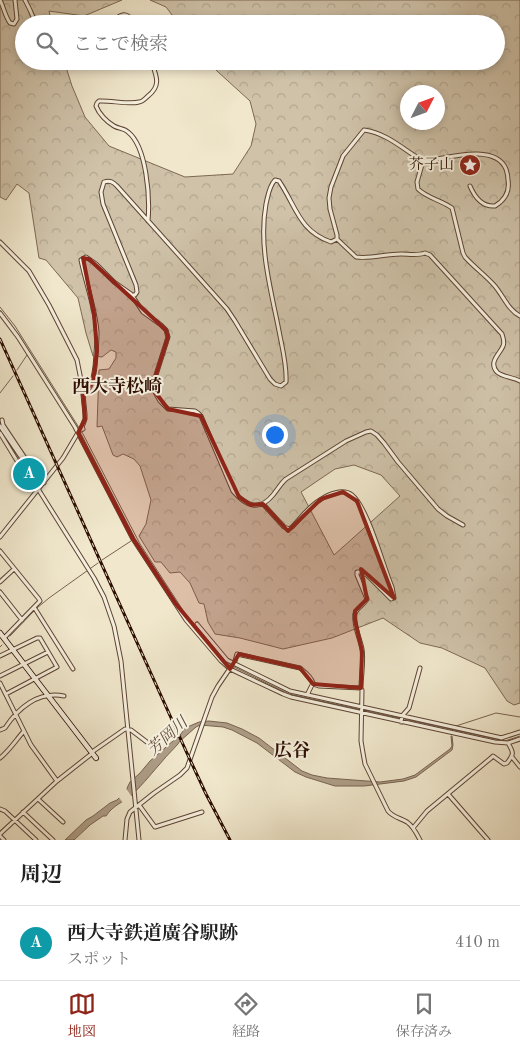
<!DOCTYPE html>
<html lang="ja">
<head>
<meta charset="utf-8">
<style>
  body { margin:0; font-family:"Old Standard TT","Noto Serif JP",serif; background:#f6f6f6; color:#222 }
  .compass { position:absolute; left:400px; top:85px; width:45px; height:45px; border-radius:50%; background:#fff; box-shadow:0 2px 8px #0003; rotate:48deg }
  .you { position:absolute; left:274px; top:434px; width:18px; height:18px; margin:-12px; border:4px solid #fff; border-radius:50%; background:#1a73e8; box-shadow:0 0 0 8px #1a73e833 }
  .badge { display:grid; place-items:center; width:32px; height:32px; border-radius:50%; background:#8f2418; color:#fff; font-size:16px; font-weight:700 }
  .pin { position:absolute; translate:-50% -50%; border:2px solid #fff; box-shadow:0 1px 5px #0006 }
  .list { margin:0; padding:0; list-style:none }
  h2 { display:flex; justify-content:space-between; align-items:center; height:65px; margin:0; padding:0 20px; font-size:21px }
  h2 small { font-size:16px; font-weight:400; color:#767676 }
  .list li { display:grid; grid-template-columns:32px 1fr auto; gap:15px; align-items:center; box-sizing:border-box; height:75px; padding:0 20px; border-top:1px solid #e0e0e0 }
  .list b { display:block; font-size:19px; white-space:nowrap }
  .list p { margin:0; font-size:16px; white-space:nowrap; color:#767676 }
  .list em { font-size:16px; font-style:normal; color:#767676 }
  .icon { flex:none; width:28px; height:28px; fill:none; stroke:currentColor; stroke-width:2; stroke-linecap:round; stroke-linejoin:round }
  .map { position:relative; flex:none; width:520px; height:840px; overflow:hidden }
  .search { position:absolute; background:#fff; box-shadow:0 2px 8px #0003; left:15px; right:15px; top:15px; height:55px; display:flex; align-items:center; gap:12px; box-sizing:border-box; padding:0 18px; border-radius:28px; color:#767676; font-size:19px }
  .sheet { height:140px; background:#fff }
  nav { display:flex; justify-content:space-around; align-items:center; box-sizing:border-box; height:70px; border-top:1px solid #e0e0e0; background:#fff; font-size:14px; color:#767676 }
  nav a { display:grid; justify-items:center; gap:2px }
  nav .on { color:#8f2418 }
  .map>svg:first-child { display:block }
</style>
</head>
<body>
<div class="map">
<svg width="520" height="840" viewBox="0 0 520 840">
  <defs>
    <pattern id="forest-crowns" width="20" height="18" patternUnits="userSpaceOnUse" patternTransform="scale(1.25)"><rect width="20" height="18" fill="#cfc2a9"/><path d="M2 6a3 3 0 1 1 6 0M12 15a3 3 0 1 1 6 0" fill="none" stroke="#b2a690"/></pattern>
  </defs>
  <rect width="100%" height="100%" fill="#f0e7cc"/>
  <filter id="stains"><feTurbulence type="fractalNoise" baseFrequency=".004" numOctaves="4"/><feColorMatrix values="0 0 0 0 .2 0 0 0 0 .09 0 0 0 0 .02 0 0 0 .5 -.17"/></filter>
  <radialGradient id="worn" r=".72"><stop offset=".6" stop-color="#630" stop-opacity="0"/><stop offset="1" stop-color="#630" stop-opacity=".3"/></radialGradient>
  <path fill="url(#forest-crowns)" stroke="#7e6854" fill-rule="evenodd" d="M0,0H122L84,16L49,11L52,24H24V61H64L72,86L85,117L109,146L185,177L233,174L251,146L256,124L250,101L217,71L209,61H496V24H179L166,7L150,0H520V703L514,705L507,701L485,668L442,648L420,643L383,618L332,638L283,649L240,638L215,634L208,622L204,604L199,603L190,583L180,572L170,573L161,562H155L139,536L146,524L151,500L140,466L134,459L123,454L117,457L113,455L102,426L97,427L99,370L109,369L116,358V352L111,350L102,357L93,356L86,333L78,298L46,260L39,258L29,193L17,184L6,200L0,197ZM408,92H438V122H408ZM354,465L381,475L400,496L334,555L301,492L335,469Z"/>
  <path fill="#ad9d87" stroke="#796351" d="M209,721L227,723L242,729L259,738L302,771L312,775L327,778L380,782L403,779L415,775L450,749L452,746L451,736H452L453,745L452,750L416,777L404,781L364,786H335L306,777L295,772L257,743L232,730L223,727L200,725L196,727L179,742L178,744C162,760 149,778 133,794C124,802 113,805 106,816H103L90,825L74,840H65L86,820L93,816L110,803L117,800L126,791L128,786L130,782L140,773L150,761L181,734L185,728L199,722Z"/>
  <path fill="#f0e7cc" d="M125,787L132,797L123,803L118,796L124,790Z"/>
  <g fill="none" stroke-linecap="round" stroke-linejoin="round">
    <path stroke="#796351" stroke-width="1" d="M0,307L15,326L83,434L140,544L188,618L206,640L225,661L230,664
      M17,370L27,355
      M0,393L13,376
      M102,560L131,541
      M37,608L49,598L98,563
      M10,636L34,611
      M0,647L2,645
      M234,667L289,694L505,741L520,736
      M456,726L496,713L520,717"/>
    <g stroke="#5d4433" stroke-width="5">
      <path id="street" d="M0,0C4,8 5,16 10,23L14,24L17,19L15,0
        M25,0L30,10L36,24
        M109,24C119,15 127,9 134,24
        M423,161L417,182L418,189C427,198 441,200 452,208L463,253L465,257C474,267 485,275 494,285C503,295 508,310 520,316
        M470,186C475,198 482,207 495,206C505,200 510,192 508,180C508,177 507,172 506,169C495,143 447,158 426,161H423C404,150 387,133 364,130L343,156L331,187L329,198L330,209L337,235V239L356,257C371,259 385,254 401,254C408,254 417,256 425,253L430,255L502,334C503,338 505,342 503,346C500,354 488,362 497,372C502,377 513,377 520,381
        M148,221C150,198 147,147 128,132C124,128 119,129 114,126C107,122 99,114 96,106L97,103L99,101C110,100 129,105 139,102C142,102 146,98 148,96C162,85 156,75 151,61
        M0,242L29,271L49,305L77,360L82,385L85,414V419L82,427L83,429L79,431L63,458L0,537
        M131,295H135L137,292L136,285L103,204L101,192L104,182C110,180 113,182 117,186L227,309L235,321L270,379L275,384L281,386L286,382C287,367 283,351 280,336C272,293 258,248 266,204C268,196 269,186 275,180L279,181C296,206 299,231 331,242L337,239
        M0,313L18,337L75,427L133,539L186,620L221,661L230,669L283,694L291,697L495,742L508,743L520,739
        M83,394C93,387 93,378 95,367C96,355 97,344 97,332C95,307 86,284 81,260L86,257L96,264L114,282L131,294L143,312L161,325L166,330L168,337L155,378V392L160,401L168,409L195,411L198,413L201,416L233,491C246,506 259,512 273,495C278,489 281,483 286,479L346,441L366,432L371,431L377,435L384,443L398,462L438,509L447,516L463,525
        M2,420L3,425L35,473L44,483
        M0,426L27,466L40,492L94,578L104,597L114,626L121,661L139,840
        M0,433L25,474L38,490
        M263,504L284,527L289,529L292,527C301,518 309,506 320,500C328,494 343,488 352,495C368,508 383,566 392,587L394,598L391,599L368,576L362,572H357V575L367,599C364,605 356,608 355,614C353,625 360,638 362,649C364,661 361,676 361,688
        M0,551L39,599L40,601L4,638
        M0,582L14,569
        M0,592L22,620
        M34,607L73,669
        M197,624L227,660L290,691L502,738
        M0,656L37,638H40L57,667L6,694
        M0,676L48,652
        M0,683L31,745L57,781
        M313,684L319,686L361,688L362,690L361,741L363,753L365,764L388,811C393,817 400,818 407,822C413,826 417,834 420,840
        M401,722L402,716L409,708L420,668
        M0,730L5,728C18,708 38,691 64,696
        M501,738L520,732
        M92,752L125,729L131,730L152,746
        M512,757L520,767
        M0,758C9,751 16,740 24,731
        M448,794L488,840
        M38,799L63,822
        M139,805L155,827L202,812
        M0,809L5,811L36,840
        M23,812L53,840
        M413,828L427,811L491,758L493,756L504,764L507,763C514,754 514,753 508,743
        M0,834L57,781L90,755
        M0,836L4,840
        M125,840L127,819L130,812L154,793L180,775L187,768L212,697L218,686L235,661L237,654L300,668C305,672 311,676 313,683L307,695"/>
    </g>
    <g stroke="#2c0d00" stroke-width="6">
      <path id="secondary" d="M0,633L96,758"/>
    </g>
    <use href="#street" stroke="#f5efde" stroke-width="3"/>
    <use href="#secondary" stroke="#f5efde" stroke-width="4.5"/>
    <g stroke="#2c0d00" stroke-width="3">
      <path id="rail" d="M0,339L186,751L206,794L230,840"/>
    </g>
    <use href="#rail" stroke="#f5efde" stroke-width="1" stroke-dasharray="4" stroke-linecap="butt"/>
  </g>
  <path fill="#8f2418" fill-opacity="0.2" stroke="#8f2418" stroke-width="4" stroke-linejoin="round" d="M83,258L89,259L166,330L168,337L155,378V392L168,409L201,416L239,497L251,505L263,504L288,531L321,499L343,492L357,501L394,598L361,569L367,599L355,611V620L362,651L361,688L313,684L300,668L239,654L230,669L175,603L133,539L78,433L85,419L83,394L93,382L97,350L94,314Z"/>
  <defs>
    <g id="sight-disc" transform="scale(1.125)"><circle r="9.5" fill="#8f2418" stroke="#f5efde"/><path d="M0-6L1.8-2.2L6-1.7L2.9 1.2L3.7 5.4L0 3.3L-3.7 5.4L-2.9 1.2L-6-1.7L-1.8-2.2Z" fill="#fff"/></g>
  </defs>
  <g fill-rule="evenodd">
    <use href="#sight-disc" x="470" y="165"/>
  </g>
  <g text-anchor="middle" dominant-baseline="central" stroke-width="4" stroke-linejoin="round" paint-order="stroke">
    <g font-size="15" fill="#2c0d00" stroke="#f5efde" text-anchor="end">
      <text x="454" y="165">芥子山</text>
    </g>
    <g font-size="16" font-style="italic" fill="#664e3d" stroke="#f5efde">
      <text transform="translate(168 737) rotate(-42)">芳岡川</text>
    </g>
    <g font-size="18" font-weight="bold" fill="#2c0d00" stroke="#f5efde">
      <text x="117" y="387">西大寺松崎</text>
      <text x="292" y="751">広谷</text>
    </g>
  </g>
  <rect width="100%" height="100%" filter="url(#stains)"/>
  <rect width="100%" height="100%" fill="url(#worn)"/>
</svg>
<svg class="compass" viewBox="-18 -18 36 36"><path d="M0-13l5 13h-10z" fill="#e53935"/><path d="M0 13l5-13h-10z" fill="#767676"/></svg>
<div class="you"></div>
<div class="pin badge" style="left:29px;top:474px;background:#0f9aa8">A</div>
<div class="search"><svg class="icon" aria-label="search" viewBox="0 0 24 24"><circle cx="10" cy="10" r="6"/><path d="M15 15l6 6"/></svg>ここで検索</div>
</div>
<section class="sheet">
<h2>周辺<small></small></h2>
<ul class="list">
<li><span class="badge" style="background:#0f9aa8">A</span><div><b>西大寺鉄道廣谷駅跡</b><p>スポット</p></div><em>410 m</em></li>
</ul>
</section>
<nav>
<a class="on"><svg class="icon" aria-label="map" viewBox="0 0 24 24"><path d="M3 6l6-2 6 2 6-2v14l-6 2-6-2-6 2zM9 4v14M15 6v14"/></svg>地図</a>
<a><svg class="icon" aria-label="directions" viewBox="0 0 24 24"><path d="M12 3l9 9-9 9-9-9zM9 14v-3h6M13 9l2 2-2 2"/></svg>経路</a>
<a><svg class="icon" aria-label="saved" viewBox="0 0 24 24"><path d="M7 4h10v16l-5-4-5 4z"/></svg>保存済み</a>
</nav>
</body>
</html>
